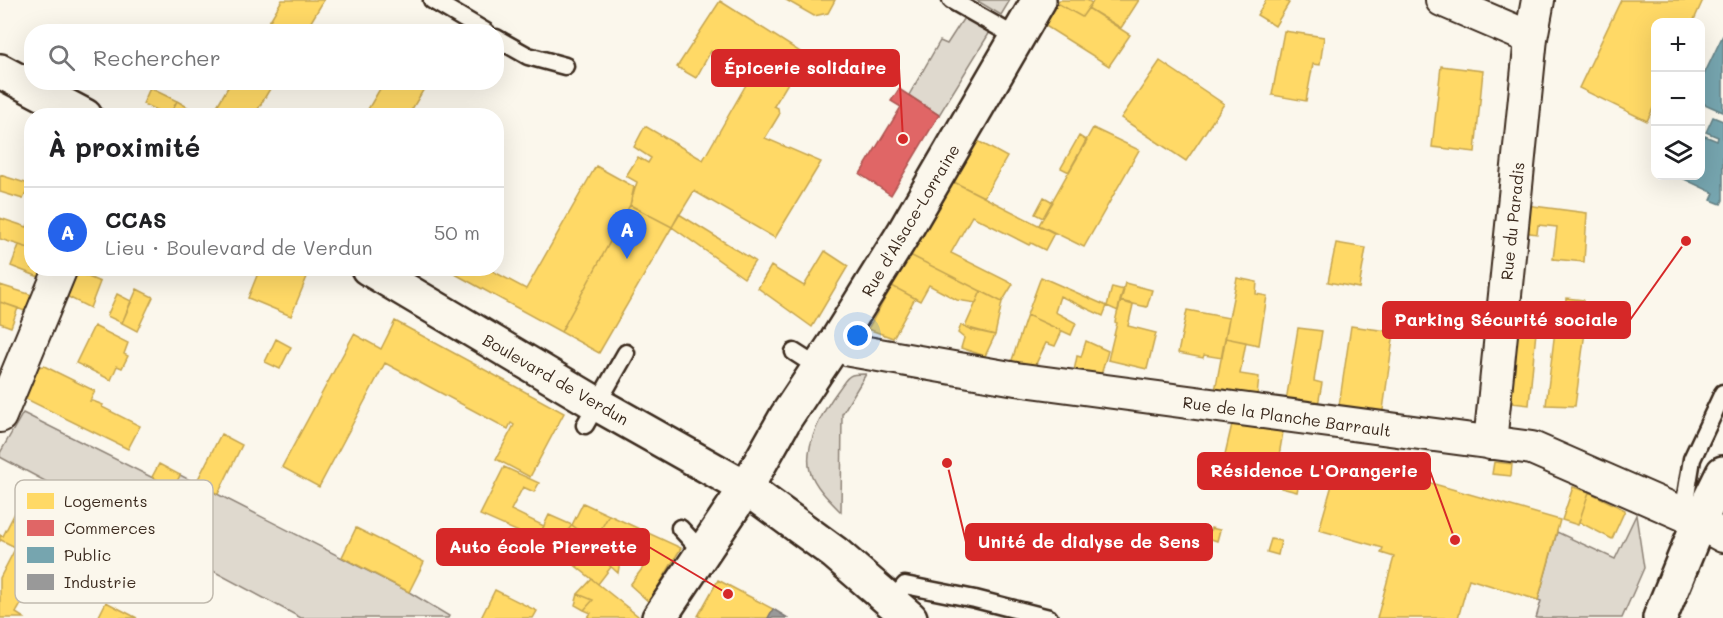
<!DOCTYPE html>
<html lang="fr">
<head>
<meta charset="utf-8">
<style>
  body { margin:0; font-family:Mali,sans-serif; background:#f6f6f6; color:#202124 }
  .controls { position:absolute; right:18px; top:18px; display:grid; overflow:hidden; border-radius:12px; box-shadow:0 6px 24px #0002 }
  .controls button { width:54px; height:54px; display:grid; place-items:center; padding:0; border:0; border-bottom:2px solid #e0e0e0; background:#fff; color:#202124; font:30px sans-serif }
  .you { position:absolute; left:858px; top:336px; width:21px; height:21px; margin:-15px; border:4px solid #fff; border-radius:50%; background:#1a73e8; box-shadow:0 0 0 9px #1a73e833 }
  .badge { display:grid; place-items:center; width:39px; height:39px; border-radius:50%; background:#2563eb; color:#fff; font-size:20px; font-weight:700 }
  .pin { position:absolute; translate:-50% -50px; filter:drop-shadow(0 2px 3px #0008) }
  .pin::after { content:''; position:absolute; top:32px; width:21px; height:18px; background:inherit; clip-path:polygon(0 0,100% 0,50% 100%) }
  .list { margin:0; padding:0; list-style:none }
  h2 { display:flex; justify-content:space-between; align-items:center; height:78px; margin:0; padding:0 24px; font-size:26px }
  h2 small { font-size:20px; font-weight:400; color:#757577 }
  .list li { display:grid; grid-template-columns:39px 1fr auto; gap:18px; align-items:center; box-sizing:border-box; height:90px; padding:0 24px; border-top:2px solid #e0e0e0 }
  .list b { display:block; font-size:22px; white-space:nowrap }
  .list p { margin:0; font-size:20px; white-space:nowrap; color:#757577 }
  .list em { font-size:20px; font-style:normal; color:#757577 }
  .icon { flex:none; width:33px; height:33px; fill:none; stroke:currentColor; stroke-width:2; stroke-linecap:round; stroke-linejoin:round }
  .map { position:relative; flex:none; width:1723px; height:618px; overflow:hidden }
  .search { position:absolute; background:#fff; box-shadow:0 6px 24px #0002; left:24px; top:24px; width:480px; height:66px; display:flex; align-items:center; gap:15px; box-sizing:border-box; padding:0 21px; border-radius:24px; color:#757577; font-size:22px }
  .panel { position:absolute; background:#fff; box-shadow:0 6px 24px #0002; left:24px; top:108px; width:480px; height:168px; border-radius:24px }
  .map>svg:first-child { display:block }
</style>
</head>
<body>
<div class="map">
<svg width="1723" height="618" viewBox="0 0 1723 618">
  <rect width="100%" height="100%" fill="#fbf7ec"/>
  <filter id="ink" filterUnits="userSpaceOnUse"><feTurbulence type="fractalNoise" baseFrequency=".0167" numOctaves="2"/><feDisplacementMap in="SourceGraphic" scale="12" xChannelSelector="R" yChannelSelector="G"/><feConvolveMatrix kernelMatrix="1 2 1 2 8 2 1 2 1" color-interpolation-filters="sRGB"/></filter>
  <g filter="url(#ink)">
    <path fill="#dfd9ce" stroke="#8d8276" stroke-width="1.5" d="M976,0H1010L1001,15Z
      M965,16L990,32L939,115L909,95L940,41L947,44Z
      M866,374L842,414L841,512C830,501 815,487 810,471C803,445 824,409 839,389C843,384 846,377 852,375C856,374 862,374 866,374Z
      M23,413L173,488L180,475L409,592L449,616L448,618H301L0,457V453Z
      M1636,515L1644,568L1622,618H1536L1541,601L1538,600L1557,532L1615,559Z"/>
    <path fill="#ffd966" stroke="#c4a450" stroke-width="1.5" d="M282,0H324L305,32H263Z
      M786,0H835L828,13L814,16Z
      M1059,0H1087L1092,3L1082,17L1057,3Z
      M1094,0H1139L1121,28L1088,8Z
      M1266,0H1284L1289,3L1275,26L1257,15Z
      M1621,0H1703L1693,22H1656V102L1647,121L1579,88Z
      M720,1L805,55L774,106L778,108L779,115L765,138L821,162L775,238L694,191L672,227L630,205L637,182L626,176L638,157L648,163L651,158L634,147L645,126L703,160L747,83L711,51L696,78L677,67Z
      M1057,3L1082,17L1088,8L1130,35L1109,66L1044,25Z
      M1284,31L1324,37L1320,65L1313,64L1306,101L1272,95Z
      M1160,61L1224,104L1186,161L1121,118Z
      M1441,66L1483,71L1475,152L1432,147Z
      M231,82H274L254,116H211Z
      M384,82H428L408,116H364Z
      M150,88L177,101L169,116L143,104Z
      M177,101L191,109L187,116H169Z
      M1093,128L1139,150L1084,247L1039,225Z
      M1079,136L1087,141L1069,172L1061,168Z
      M976,140L1007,157L984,197L952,181Z
      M596,166L634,187L630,205L561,332L444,268H487L526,289Z
      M0,175L32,185V195L26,193L23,199L0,192Z
      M952,181L1054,233L1045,250L1031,243L1029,245L972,216L951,253L1013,284L1002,302L910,255Z
      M1044,197L1053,202L1043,218L1035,214Z
      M630,205L672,227L599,353L561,332Z
      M1526,205L1587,213L1584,262L1553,259L1557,227L1538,225L1537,234L1523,232Z
      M679,214L755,261L744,278L672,227Z
      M32,216V249L0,239V218L27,227Z
      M1336,243L1366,248L1359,288L1328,282Z
      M19,245L32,249V268H44L39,277L11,266Z
      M825,251L848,266L812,327L758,288L771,266L804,286Z
      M910,255L981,291L976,303L957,300L929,285L920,301L892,286Z
      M260,268H287L307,277L291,316L248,298Z
      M72,270L100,282L90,308L62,294Z
      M1041,277L1107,306L1103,316L1060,296L1055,312L1076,323L1071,335L1027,315Z
      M1237,278L1257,282L1256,294L1267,296L1259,345L1225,338Z
      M1125,283L1152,290L1147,307L1120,301Z
      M0,285L32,295L25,311L0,302Z
      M892,286L915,298L893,338L868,329Z
      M1112,287L1124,290L1118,311L1107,306Z
      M137,289L153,297L137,331L122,323Z
      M981,291L1002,302L995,335L965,327Z
      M117,294L131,301L122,323L107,316Z
      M1566,298L1583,300L1582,317L1565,315Z
      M1120,301L1133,305L1128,326L1156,333L1147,369L1108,360L1117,323L1115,322Z
      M1515,301L1534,303L1538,311L1529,405L1504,402Z
      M0,302L18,308L11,327L0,323Z
      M1187,310L1229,318L1222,358L1204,355L1203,358L1178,353Z
      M1557,314L1587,317L1575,406L1546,405Z
      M1027,315L1062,331L1055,346L1046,343L1033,370L1011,363Z
      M395,321L564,413L530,477L496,459L514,425L511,423L508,429L385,363L319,487L282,467L354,334L381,349Z
      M961,325L972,330L995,335L985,356L961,348L964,338L958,333Z
      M94,326L128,343L124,354L128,356L122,368L117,366L111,380L76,363Z
      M1351,326L1394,332L1382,417L1338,412Z
      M1298,328L1322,331L1314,381L1322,383L1318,405L1286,401Z
      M1225,338L1246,342L1240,374L1259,377L1257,396L1215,391Z
      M276,339L291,347L280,369L265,362Z
      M1086,341L1108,351L1101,375L1074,371L1077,356L1081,357Z
      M44,366L95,391L90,401H93L103,405L102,407L140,426L128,449L24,398L36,367Z
      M1232,424L1283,432L1276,473L1269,471L1267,485L1234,481L1236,465L1223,463Z
      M221,434L242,445L218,494L196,483Z
      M1340,457L1560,520L1538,600L1469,579L1458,618H1377L1394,557L1381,553L1383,548L1319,530Z
      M1494,462L1512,464L1511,476L1492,474Z
      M159,464L180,475L174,488L152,477Z
      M1286,466L1302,469L1297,492L1281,488Z
      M504,467L539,483L534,492L523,487L511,510L544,526L537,540L480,515Z
      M1573,487L1589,492L1578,525L1562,520Z
      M1589,492L1625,510L1612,539L1579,522Z
      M583,503L609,515L594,541L572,525Z
      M18,507L47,522L29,554L1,540L0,541V535L3,536Z
      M549,515L572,525L555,548L537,540Z
      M609,515L681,548L649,602L630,585L650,558L614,541L610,552L594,541Z
      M572,525L594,541L577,567L555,548Z
      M356,528L424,562L409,592L342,557Z
      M1211,528L1220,530L1217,541L1208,538Z
      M1271,539L1281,541L1278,555L1267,552Z
      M594,541L610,552L614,541L623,545L618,573L589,547Z
      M16,547L34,560L32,564L57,578L49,595L31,587L16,613L24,618H0V578Z
      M589,547L611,567L598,584L577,567Z
      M592,579L598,584L638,616L637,618H587L591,613L584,610L593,600L578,594Z
      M718,580L773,609L768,618H702L698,616Z
      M495,590L537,611L533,618H481Z
      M578,594L593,600L584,610L575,605Z
      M106,602L137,618H98Z"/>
    <path fill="#e06666" stroke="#ae5450" stroke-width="1.5" d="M899,89L939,115L891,195L860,174L901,107L891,101Z"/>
    <path fill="#76a5af" stroke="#648084" stroke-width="1.5" d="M1723,35V112L1700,102V83Z
      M1713,117L1723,121V200L1721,204L1711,200L1714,193L1684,179L1686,176H1700V145L1705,136L1717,141L1718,137L1706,132Z"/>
    <path fill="#999" stroke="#7d7874" stroke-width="1.5" d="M773,609L788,618H768Z"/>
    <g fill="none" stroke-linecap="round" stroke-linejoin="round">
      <g stroke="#3b2a1e" stroke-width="21">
        <path id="service" d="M432,0L486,32
          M951,0L1018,38
          M496,38L528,56L565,66
          M794,352L819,368
          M585,425L626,353
          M1683,514L1692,459L1723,393
          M680,528L693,542L701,557
          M892,601L905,585L975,599L1049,618"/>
      </g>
      <g stroke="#3b2a1e" stroke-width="36">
        <path id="minor" d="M1442,0L1531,38
          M836,342L850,350L1016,379L1532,448L1683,514L1723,536
          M0,416L61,268
          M1490,443L1531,38L1538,0"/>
      </g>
      <g stroke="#3b2a1e" stroke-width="38">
        <path id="tertiary" d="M659,618L746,488L786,417L836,342L903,234L1039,0"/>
      </g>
      <g stroke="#3b2a1e" stroke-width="38">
        <path id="primary" d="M0,71L85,116
          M368,268L597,404L746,488L835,553L910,618
          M1660,618L1699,522L1723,473"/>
      </g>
      <use href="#service" stroke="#fbf7ec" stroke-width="16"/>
      <use href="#minor" stroke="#fbf7ec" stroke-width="32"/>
      <use href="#tertiary" stroke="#fbf7ec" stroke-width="33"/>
      <use href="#primary" stroke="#fbf7ec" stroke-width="33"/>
    </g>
  </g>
  <g text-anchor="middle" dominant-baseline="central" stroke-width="6" stroke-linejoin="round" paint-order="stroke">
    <g font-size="16" fill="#3b2a1e" stroke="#fbf7ec">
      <text transform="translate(910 220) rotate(-59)">Rue d'Alsace-Lorraine</text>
      <text transform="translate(1512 221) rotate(-84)">Rue du Paradis</text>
      <text transform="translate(556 379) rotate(30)">Boulevard de Verdun</text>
      <text transform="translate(1287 416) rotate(8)">Rue de la Planche Barrault</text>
    </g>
  </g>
  <rect x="15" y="480" width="198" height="123" rx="9" fill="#fbf7ec" stroke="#c1baae" stroke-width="1.5"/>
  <rect x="27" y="493" width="27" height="16" fill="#ffd966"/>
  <rect x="27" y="520" width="27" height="16" fill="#e06666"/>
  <rect x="27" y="547" width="27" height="16" fill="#76a5af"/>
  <rect x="27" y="574" width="27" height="16" fill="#999"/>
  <g font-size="16" fill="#3b2a1e">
    <text x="64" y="507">Logements</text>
    <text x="64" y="534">Commerces</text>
    <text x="64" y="561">Public</text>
    <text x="64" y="588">Industrie</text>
  </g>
  <path fill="none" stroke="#d62828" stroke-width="2" d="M903 139L899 68M1686 241L1630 320M1455 540L1430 471M947 463L966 542M728 594L649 547"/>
  <g fill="#d62828" stroke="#fbf7ec" stroke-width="2">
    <circle cx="903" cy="139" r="6"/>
    <circle cx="1686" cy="241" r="6"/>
    <circle cx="1455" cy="540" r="6"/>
    <circle cx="947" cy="463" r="6"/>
    <circle cx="728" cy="594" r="6"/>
  </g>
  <g fill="#d62828" stroke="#d62828" stroke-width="2">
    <rect x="712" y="50" width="187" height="36" rx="6"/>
    <rect x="1383" y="302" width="247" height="36" rx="6"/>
    <rect x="1198" y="453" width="232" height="36" rx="6"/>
    <rect x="966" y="524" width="246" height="36" rx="6"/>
    <rect x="437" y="529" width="212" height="36" rx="6"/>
  </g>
  <g font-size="18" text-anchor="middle" font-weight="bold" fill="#fff">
    <text x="805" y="74">Épicerie solidaire</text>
    <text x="1506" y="326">Parking Sécurité sociale</text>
    <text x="1314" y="477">Résidence L'Orangerie</text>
    <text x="1089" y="548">Unité de dialyse de Sens</text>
    <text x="543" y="553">Auto école Pierrette</text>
  </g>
</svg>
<div class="controls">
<button>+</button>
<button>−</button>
<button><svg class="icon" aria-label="layers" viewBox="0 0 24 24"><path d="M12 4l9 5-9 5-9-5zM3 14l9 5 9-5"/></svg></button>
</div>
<div class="you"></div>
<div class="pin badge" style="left:627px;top:259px">A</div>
<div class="search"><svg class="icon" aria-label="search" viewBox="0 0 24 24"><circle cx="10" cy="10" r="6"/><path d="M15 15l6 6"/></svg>Rechercher</div>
<section class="panel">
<h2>À proximité<small></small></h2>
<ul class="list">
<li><span class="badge">A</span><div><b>CCAS</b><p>Lieu · Boulevard de Verdun</p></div><em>50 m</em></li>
</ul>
</section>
</div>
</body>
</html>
